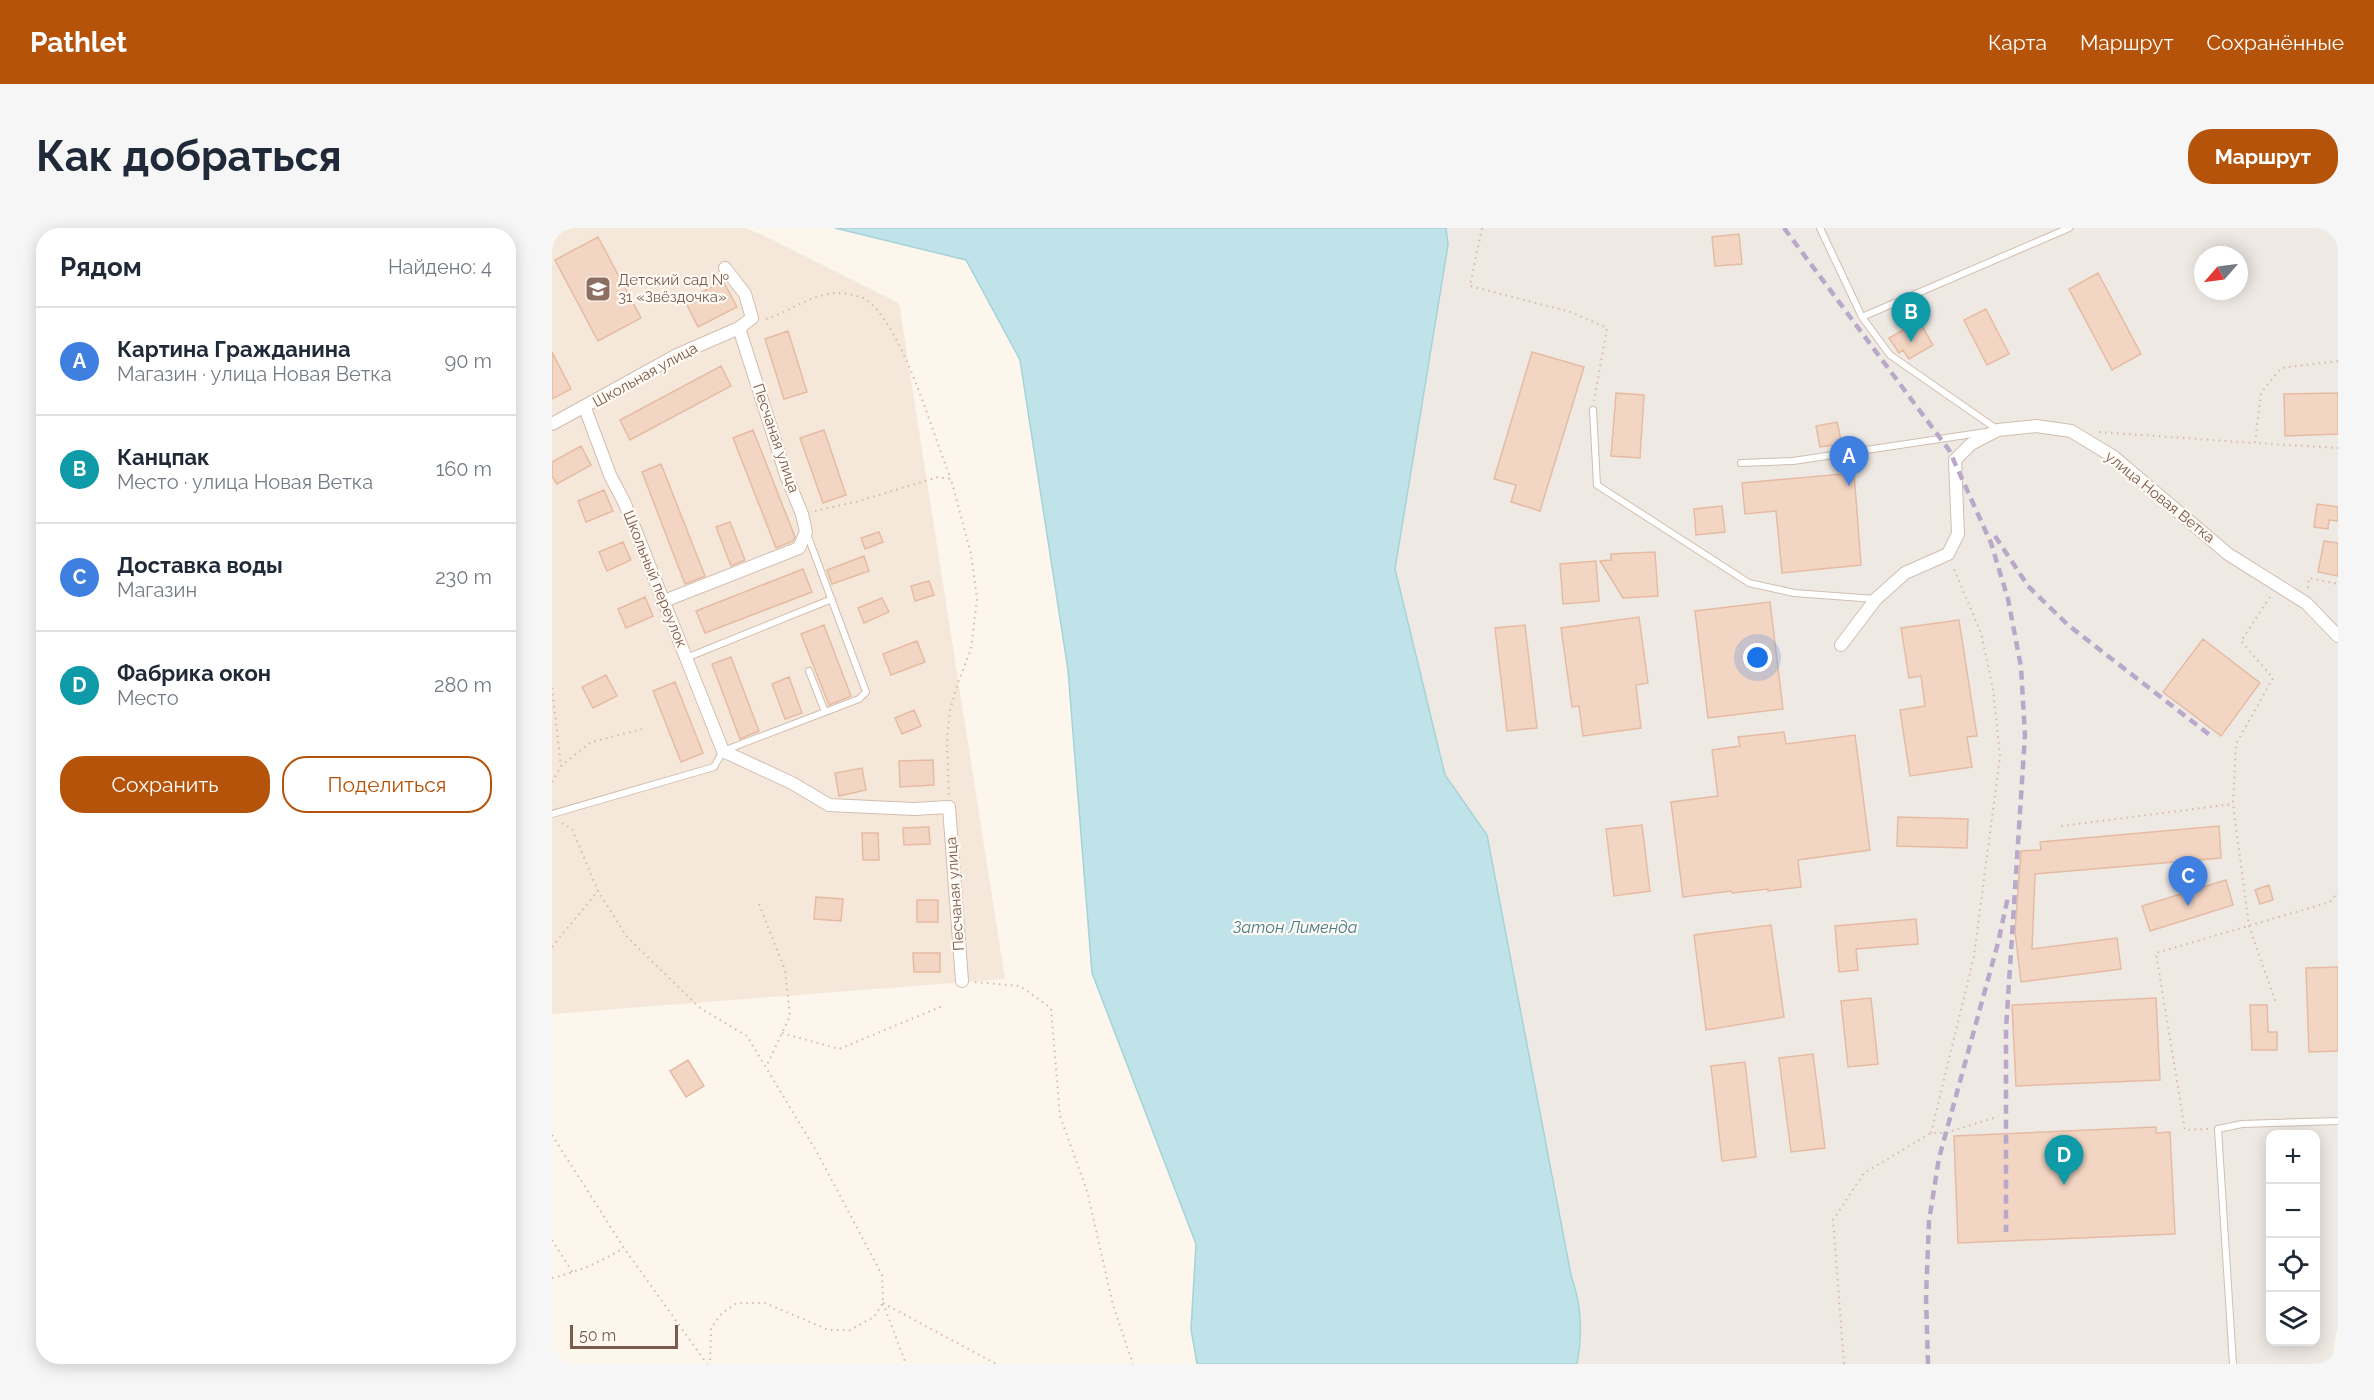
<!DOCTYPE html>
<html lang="ru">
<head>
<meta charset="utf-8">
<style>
  body { margin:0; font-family:Raleway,sans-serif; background:#f6f6f7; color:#1f2937 }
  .controls { position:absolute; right:18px; bottom:18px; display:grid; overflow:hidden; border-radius:12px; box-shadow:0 3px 15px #0003 }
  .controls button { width:54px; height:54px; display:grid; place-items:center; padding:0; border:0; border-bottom:2px solid #e0e1e3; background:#fff; color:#1f2937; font:30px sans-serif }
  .compass { position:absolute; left:1642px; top:18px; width:54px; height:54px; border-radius:50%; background:#fff; box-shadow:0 3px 15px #0003; rotate:242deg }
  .scale { position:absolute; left:18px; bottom:15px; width:108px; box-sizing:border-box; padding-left:6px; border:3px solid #7a5c4d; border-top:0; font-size:16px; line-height:21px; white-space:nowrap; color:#7a5c4d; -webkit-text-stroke:4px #fffaf3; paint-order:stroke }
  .you { position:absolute; left:1206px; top:430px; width:21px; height:21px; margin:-15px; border:4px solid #fff; border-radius:50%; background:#1a73e8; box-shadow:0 0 0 9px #1a73e833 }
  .badge { display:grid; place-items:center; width:39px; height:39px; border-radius:50%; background:#b45309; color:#fff; font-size:20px; font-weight:700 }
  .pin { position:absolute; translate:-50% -50px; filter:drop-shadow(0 2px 3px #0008) }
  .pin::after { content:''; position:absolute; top:32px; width:21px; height:18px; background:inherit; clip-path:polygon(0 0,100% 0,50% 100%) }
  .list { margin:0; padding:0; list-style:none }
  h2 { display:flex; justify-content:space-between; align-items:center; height:78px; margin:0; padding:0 24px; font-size:26px }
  h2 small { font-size:20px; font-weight:400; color:#747a83 }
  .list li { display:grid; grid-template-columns:39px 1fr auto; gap:18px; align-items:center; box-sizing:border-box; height:108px; padding:0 24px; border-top:2px solid #e0e1e3 }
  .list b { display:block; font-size:22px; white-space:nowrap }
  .list p { margin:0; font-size:20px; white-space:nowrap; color:#747a83 }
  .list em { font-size:20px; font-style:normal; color:#747a83 }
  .actions { display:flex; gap:12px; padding:18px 24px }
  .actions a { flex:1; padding:14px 0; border:2px solid #b45309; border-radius:24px; text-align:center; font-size:21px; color:#b45309 }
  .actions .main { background:#b45309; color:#fff }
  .icon { flex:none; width:33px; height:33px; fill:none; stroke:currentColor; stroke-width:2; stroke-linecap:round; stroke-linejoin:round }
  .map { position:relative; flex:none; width:1786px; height:1136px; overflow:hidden; border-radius:24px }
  header { display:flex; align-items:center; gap:36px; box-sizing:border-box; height:84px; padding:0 30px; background:#b45309; color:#fff }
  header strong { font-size:28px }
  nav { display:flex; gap:33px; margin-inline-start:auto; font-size:21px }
  .intro { display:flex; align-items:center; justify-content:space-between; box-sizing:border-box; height:144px; padding:0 36px }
  h1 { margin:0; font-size:42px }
  .button { padding:15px 27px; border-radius:24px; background:#b45309; color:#fff; font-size:21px; font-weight:700 }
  main { display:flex; gap:36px; padding:0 36px }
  aside { flex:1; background:#fff; border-radius:24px; box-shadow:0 3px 15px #0003 }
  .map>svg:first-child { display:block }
</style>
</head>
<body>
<header>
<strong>Pathlet</strong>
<nav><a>Карта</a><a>Маршрут</a><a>Сохранённые</a></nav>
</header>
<div class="intro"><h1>Как добраться</h1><a class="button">Маршрут</a></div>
<main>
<aside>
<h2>Рядом<small>Найдено: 4</small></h2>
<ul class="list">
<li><span class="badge" style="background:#3f7fe0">A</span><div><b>Картина Гражданина</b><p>Магазин · улица Новая Ветка</p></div><em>90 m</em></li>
<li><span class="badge" style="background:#0f9aa8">B</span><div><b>Канцпак</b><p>Место · улица Новая Ветка</p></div><em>160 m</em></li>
<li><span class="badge" style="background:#3f7fe0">C</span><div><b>Доставка воды</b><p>Магазин</p></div><em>230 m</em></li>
<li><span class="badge" style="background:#0f9aa8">D</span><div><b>Фабрика окон</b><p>Место</p></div><em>280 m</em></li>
</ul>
<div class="actions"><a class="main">Сохранить</a><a>Поделиться</a></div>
</aside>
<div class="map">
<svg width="1786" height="1136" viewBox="0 0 1786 1136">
  <rect width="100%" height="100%" fill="#fdf6ec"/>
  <path fill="#f5e8da" d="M0,0H192L209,6L347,75L453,751L0,786Z"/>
  <path fill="#efe9e4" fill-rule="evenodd" d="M894,0H1786V1095L1779,1136H1025L1029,1116L1025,1064L1019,1047L935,607L893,547L843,341L896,17ZM1651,27H1687V63H1651ZM1718,906H1764V1114H1718Z"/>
  <path fill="#bfe3e8" stroke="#a5d3da" stroke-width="1.5" d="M283,0H894L896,17L843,341L893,547L935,607L1019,1047C1029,1075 1031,1106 1025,1136H645L639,1101L644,1016L540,745L516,442L468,132L414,32Z"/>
  <path fill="#f3d5c3" stroke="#e6bba3" stroke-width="1.5" d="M1187,6L1190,36L1163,38L1160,9Z
    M46,9L89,90L46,113L3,32Z
    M1546,45L1589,126L1560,142L1517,61Z
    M171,53L185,79L146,99L133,73Z
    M1434,81L1457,126L1435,137L1412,92Z
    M1367,93L1381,117L1357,131L1351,122L1347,125L1337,110Z
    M236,103L255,164L232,171L213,111Z
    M0,124L19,161L0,171Z
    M980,124L1032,139L988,283L959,274L964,257L942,251Z
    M169,138L179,158L78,212L68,192Z
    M1064,165L1092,167L1088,230L1059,228Z
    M1786,165V206L1733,208L1732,166Z
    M1285,194L1290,216L1268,219L1264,198Z
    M201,202L243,309L241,313L224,320L181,210Z
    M272,202L294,267L271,275L248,210Z
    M29,218L39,237L5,256L0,248V234Z
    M109,236L153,348L133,356L90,244Z
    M1302,245L1309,337L1230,345L1224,283L1193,286L1190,255Z
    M52,262L61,283L34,294L26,273Z
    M1765,276L1786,279V293L1777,292L1776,301L1762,299Z
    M1170,278L1173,304L1144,307L1142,281Z
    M178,294L193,332L179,338L164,299Z
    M327,304L331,314L313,321L309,310Z
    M1772,313L1786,315V348L1766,344Z
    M71,314L79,332L55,343L47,324Z
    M1103,324L1106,368L1071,370L1048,333L1059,332V326Z
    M312,328L317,343L280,356L275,342Z
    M1044,333L1047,373L1011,376L1008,336Z
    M251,341L260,364L153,405L144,383Z
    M377,353L382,367L363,373L359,358Z
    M93,369L101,388L74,400L66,381Z
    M330,370L337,384L312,395L306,380Z
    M1218,374L1231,481L1156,490L1143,383Z
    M1087,389L1096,455L1084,457L1089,500L1031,508L1027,478L1020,479L1009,400Z
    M1407,392L1425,508L1415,509L1420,539L1358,548L1348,482L1373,478L1369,448L1357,450L1349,400Z
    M272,397L299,468L277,477L249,406Z
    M973,397L985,500L955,503L943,400Z
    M1651,411L1708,455L1669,508L1611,464Z
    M365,413L373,434L339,447L331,426Z
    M179,429L207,503L188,511L160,436Z
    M54,447L65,468L41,480L30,459Z
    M237,449L250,485L233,491L220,456Z
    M123,454L151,525L129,534L101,463Z
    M362,482L369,498L350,506L343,490Z
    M1232,504L1234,516L1303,507L1318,622L1246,632L1249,659L1216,663V661L1180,665L1179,663L1131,669L1119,574L1166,568L1160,522L1188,518L1186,509Z
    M381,532L382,557L348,559L347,533Z
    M310,540L314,562L287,568L283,545Z
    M1346,589L1416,591L1415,620L1345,618Z
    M1090,597L1098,663L1062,668L1054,601Z
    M1667,598L1669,630L1483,646L1480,721L1565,710L1569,741L1469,754L1463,704L1469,623L1489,622L1488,614Z
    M377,599L378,616L352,617L351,600Z
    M310,605H326L327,632H311Z
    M1674,652L1681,677L1598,703L1590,678Z
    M1717,657L1721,672L1708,676L1703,662Z
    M264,669L291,671L289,693L262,691Z
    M365,672H386V694H365Z
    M1364,691L1366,716L1304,721L1306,742L1287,744L1283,698Z
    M1219,697L1232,789L1154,802L1142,707Z
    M361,725H388V744H362Z
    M1786,739V823L1757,824L1754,740Z
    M1319,770L1326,836L1296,839L1289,773Z
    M1604,770L1608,852L1464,858L1460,777Z
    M1698,777H1715L1716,804H1725V822H1700Z
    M1261,826L1273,920L1239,924L1227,830Z
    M136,832L152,858L134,869L118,843Z
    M1193,834L1204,929L1170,933L1159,838Z
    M1604,899V905L1618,904L1623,1006L1406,1015L1402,908Z"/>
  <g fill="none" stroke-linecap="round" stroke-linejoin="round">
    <g stroke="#d1beb0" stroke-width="8">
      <path id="lane" d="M1268,0L1310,89L1338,127L1446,202
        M1310,89L1517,0
        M1041,182L1045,257L1197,355L1242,365L1323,371
        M1189,235L1241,233L1434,204
        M255,306L314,464L307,471L273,484
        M134,430L280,371
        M0,586L162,539L171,523L273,484L257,443
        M1681,1136L1666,901L1690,896L1786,893"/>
    </g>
    <g stroke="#d1beb0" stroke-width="14">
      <path id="street" d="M33,180L58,247L73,276L171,523L240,555L277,577L362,581L397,579L410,753
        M0,196L125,127L187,100L200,90L193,66L173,40
        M112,373L247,320L254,304L250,286L234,247L187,100
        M1289,417L1324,371L1353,345L1396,326L1406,306L1403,232L1419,216L1446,202L1484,198L1519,203L1562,229L1676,326L1754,375L1786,408"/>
    </g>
    <path stroke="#d9b8a5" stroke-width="2" stroke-dasharray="1.5 4.5" stroke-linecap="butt" d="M930,0L918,58L1019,84L1055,100L1042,173
      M214,91C238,84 260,65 286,65C293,65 308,68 313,71C352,98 380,206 399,251
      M1786,133L1729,140L1709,165L1703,215L1786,220
      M1547,204L1703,215
      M263,283L307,273L386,249L399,251L419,326L425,371L419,421L407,452L398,482L395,511L397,567
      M1756,360L1757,350L1786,356
      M1718,369L1689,413L1721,450L1684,516L1681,576L1697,698L1724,775
      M0,460L9,538
      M0,554L9,538L39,514L90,501
      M10,595L20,601L46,663L75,709L148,780L195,808L266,926L330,1047L331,1075L322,1089L298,1102H277L213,1075H185L170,1085L159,1100L158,1136
      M1509,598L1681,576
      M207,676L233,742L238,788L214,839
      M0,719L46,663
      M423,754L468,758L499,780L508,888L535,963L561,1077L581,1136
      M230,805L287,821L393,777
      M1656,901L1633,902L1604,725L1778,674L1786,664
      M1379,905L1422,728L1448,528L1441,461L1429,405L1401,339
      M0,907L72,1020L155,1136
      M0,1012L21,1045
      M0,1050C26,1044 48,1034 72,1020
      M331,1075L444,1136
      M331,1075L354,1136
      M1292,1136L1281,992L1312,945L1379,905H1393L1445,889"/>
    <use href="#lane" stroke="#fff" stroke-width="6"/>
    <use href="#street" stroke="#fff" stroke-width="12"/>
    <path stroke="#b9a8c9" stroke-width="4.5" stroke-dasharray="9 6" stroke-linecap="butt" d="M1232,0L1397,222L1439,315L1456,371L1469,439L1473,507L1454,801V1004
      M1443,308L1476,358L1516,397L1659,508
      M1376,1136L1374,1069L1377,993L1387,930L1446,715L1456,669"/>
  </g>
  <defs>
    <g id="school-square" transform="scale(1.35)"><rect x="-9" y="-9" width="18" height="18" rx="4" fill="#8d6e63" stroke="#fffaf3"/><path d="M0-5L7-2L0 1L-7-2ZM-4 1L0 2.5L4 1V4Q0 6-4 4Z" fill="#fff"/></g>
  </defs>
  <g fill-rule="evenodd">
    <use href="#school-square" x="46" y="61"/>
  </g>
  <g text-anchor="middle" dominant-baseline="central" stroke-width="4.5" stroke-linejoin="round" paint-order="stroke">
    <g font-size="15" fill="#785e54" stroke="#fffaf3" text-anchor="start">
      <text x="66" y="52">Детский сад №<tspan x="66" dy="17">31 «Звёздочка»</tspan></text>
    </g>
    <g font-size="15" fill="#7a5c4d" stroke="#fffaf3">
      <text transform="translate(93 147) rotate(-29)">Школьная улица</text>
      <text transform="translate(224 210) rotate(71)">Песчаная улица</text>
      <text transform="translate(1608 269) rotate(39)">улица Новая Ветка</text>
      <text transform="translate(103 351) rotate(68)">Школьный переулок</text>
      <text transform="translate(403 666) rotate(-94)">Песчаная улица</text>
    </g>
    <g font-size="16" font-style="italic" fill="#437c86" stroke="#fffaf3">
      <text x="743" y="699">Затон Лименда</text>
    </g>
  </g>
</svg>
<div class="controls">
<button>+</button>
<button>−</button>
<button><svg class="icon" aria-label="locate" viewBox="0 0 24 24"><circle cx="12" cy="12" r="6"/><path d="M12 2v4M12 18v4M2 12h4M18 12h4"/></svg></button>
<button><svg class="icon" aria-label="layers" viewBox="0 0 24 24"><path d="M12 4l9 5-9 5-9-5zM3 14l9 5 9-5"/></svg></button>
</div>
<svg class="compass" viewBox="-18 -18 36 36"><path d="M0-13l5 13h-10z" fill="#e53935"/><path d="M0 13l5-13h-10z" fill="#747a83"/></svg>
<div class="scale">50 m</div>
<div class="you"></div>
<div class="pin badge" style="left:1297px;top:258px;background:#3f7fe0">A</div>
<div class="pin badge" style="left:1359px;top:114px;background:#0f9aa8">B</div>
<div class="pin badge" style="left:1636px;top:678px;background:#3f7fe0">C</div>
<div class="pin badge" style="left:1512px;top:957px;background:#0f9aa8">D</div>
</div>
</main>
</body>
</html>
